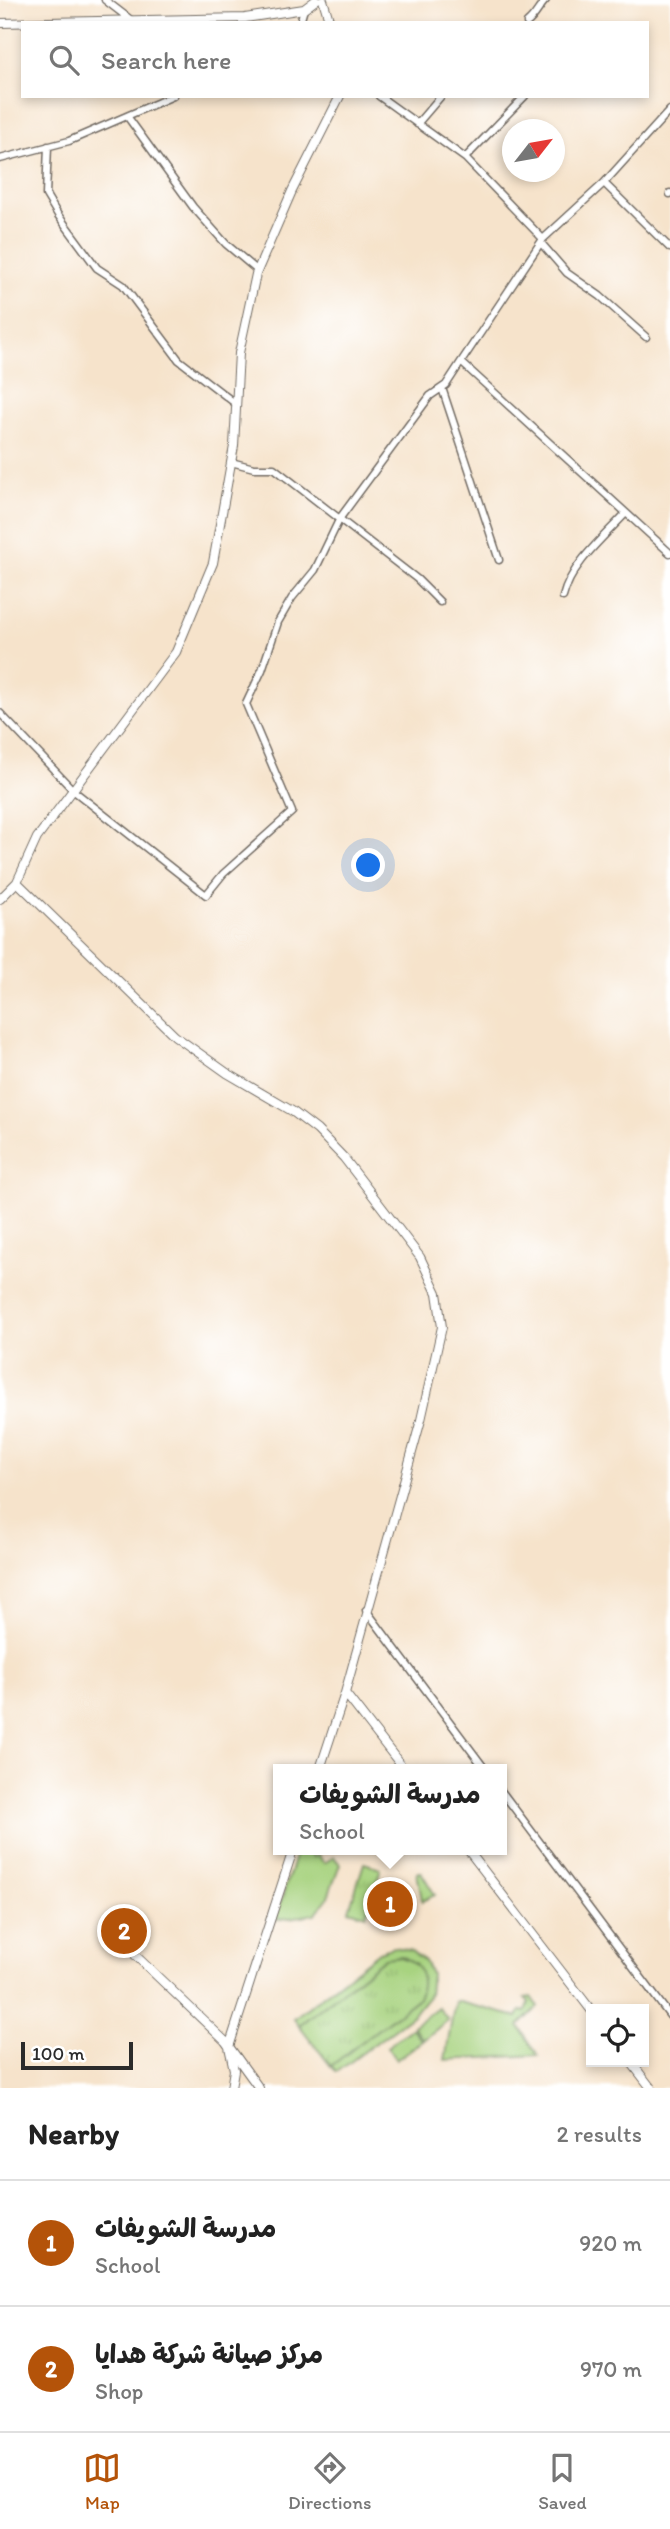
<!DOCTYPE html>
<html lang="en">
<head>
<meta charset="utf-8">
<style>
  body { margin:0; font-family:Itim,"Playpen Sans Arabic",sans-serif; background:#f2f2f2; color:#222 }
  .controls { position:absolute; right:21px; bottom:21px; display:grid; overflow:hidden; border-radius:0px; box-shadow:0 4px 10px #0003 }
  .controls button { width:63px; height:63px; display:grid; place-items:center; padding:0; border:0; border-bottom:2px solid #e0e0e0; background:#fff; color:#222; font:35px sans-serif }
  .compass { position:absolute; left:502px; top:119px; width:63px; height:63px; border-radius:50%; background:#fff; box-shadow:0 4px 10px #0003; rotate:59deg }
  .scale { position:absolute; left:21px; bottom:18px; width:112px; box-sizing:border-box; padding-left:7px; border:4px solid #2b2b2b; border-top:0; font-size:19px; line-height:24px; white-space:nowrap; color:#2b2b2b; -webkit-text-stroke:5px #fff; paint-order:stroke }
  .you { position:absolute; left:369px; top:866px; width:24px; height:24px; margin:-18px; border:5px solid #fff; border-radius:50%; background:#1a73e8; box-shadow:0 0 0 10px #1a73e833 }
  .badge { display:grid; place-items:center; width:46px; height:46px; border-radius:50%; background:#b45309; color:#fff; font-size:23px; font-weight:700 }
  .pin { position:absolute; translate:-50% -50%; border:4px solid #fff; box-shadow:0 2px 7px #0006 }
  .popup { position:absolute; left:273px; top:1764px; width:234px; height:91px; box-sizing:border-box; display:grid; place-content:center; border-radius:0px; background:#fff; filter:drop-shadow(0 2px 5px #0005); font-size:23px; white-space:nowrap; color:#767676 }
  .popup b { font-size:26px; color:#222 }
  .popup::after { content:''; position:absolute; left:50%; top:100%; margin-left:-14px; border:14px solid transparent; border-top-color:#fff }
  .list { margin:0; padding:0; list-style:none }
  h2 { display:flex; justify-content:space-between; align-items:center; height:91px; margin:0; padding:0 28px; font-size:30px }
  h2 small { font-size:23px; font-weight:400; color:#767676 }
  .list li { display:grid; grid-template-columns:46px 1fr auto; gap:21px; align-items:center; box-sizing:border-box; height:126px; padding:0 28px; border-top:2px solid #e0e0e0 }
  .list b { display:block; font-size:26px; white-space:nowrap }
  .list p { margin:0; font-size:23px; white-space:nowrap; color:#767676 }
  .list em { font-size:23px; font-style:normal; color:#767676 }
  .icon { flex:none; width:38px; height:38px; fill:none; stroke:currentColor; stroke-width:2; stroke-linecap:round; stroke-linejoin:round }
  .map { position:relative; flex:none; width:670px; height:2088px; overflow:hidden }
  .search { position:absolute; background:#fff; box-shadow:0 4px 10px #0003; left:21px; right:21px; top:21px; height:77px; display:flex; align-items:center; gap:18px; box-sizing:border-box; padding:0 24px; border-radius:0px; color:#767676; font-size:26px }
  .sheet { height:343px; background:#fff }
  nav { display:flex; justify-content:space-around; align-items:center; box-sizing:border-box; height:98px; border-top:2px solid #e0e0e0; background:#fff; font-size:19px; color:#767676 }
  nav a { display:grid; justify-items:center; gap:4px }
  nav .on { color:#b45309 }
  .map>svg:first-child { display:block }
</style>
</head>
<body>
<div class="map">
<svg width="670" height="2088" viewBox="0 0 670 2088">
  <defs>
    <pattern id="grass-tufts" width="24" height="20" patternUnits="userSpaceOnUse" patternTransform="scale(1.75)"><rect width="24" height="20" fill="#a8d380"/><path d="M3 7l-1-3M5 7V3M7 7l1-3M15 17l-1-3M17 17v-4M19 17l1-3" fill="none" stroke="#91b56f"/></pattern>
  </defs>
  <rect width="100%" height="100%" fill="#fff"/>
  <filter id="ink" filterUnits="userSpaceOnUse"><feTurbulence type="fractalNoise" baseFrequency=".0143" numOctaves="2"/><feDisplacementMap in="SourceGraphic" scale="14" xChannelSelector="R" yChannelSelector="G"/><feConvolveMatrix kernelMatrix="1 2 1 2 8 2 1 2 1" color-interpolation-filters="sRGB"/></filter>
  <filter id="wash" filterUnits="userSpaceOnUse"><feTurbulence type="fractalNoise" baseFrequency=".00686" numOctaves="4" result="noise"/><feDisplacementMap in="SourceGraphic" scale="28" xChannelSelector="R" yChannelSelector="G"/><feGaussianBlur stdDeviation="1.57" result="paint"/><feColorMatrix in="noise" values="0 0 0 0 0 0 0 0 0 0 0 0 0 0 0 0 0 1.4 0 .05"/><feComposite in="paint" operator="in"/></filter>
  <g filter="url(#wash)">
    <rect width="100%" height="100%" fill="#f6e3cb"/>
    <path fill="url(#grass-tufts)" stroke="#6a7f56" stroke-width="2" d="M364,1863L381,1868L366,1915L349,1910Z
      M417,1872H421L435,1895L422,1901Z
      M385,1878L390,1907L375,1908Z
      M391,1956C417,1957 431,1976 417,1999L331,2066L299,2025L385,1958Z"/>
    <path fill="#a8d380" stroke="#6a7f56" stroke-width="2" d="M297,1850H307L313,1857L318,1855L324,1863L334,1857L340,1864L327,1899L315,1914L275,1920Z
      M394,1947L411,1951L425,1961L431,1974L429,1995L413,2015L337,2072L331,2066L417,1999C425,1986 423,1976 415,1963L402,1956L385,1958L299,2025L294,2018L379,1952Z
      M531,1997L538,2007L519,2026L538,2055L445,2060L455,2001L518,2017L521,2011L526,2012L529,2002L525,1998Z
      M438,2007L448,2020L423,2040L413,2026Z
      M412,2028L422,2041L396,2060L387,2047Z"/>
  </g>
  <g filter="url(#ink)">
    <g fill="none" stroke-linecap="round" stroke-linejoin="round">
      <g stroke="#726b63" stroke-width="9">
        <path id="minor" d="M105,0L131,20
          M300,23L304,9
          M527,23C536,16 538,8 546,0
          M379,96L465,158L543,239
          M670,110L604,183L543,239L461,362L670,553
          M127,116L193,207L226,244L258,271
          M417,124L441,96
          M48,146L46,195L58,215L97,268L123,285L179,360L236,404
          M465,158L525,96
          M0,159L69,141L173,96
          M604,183L670,248
          M670,193V194
          M541,243L567,273L600,296L646,337
          M442,388L499,560
          M231,462L254,468H274L417,579L440,602
          M563,597C571,564 603,538 626,513
          M0,713L74,791L206,895L223,874L292,812L246,704L262,670L278,622L292,598L315,570L340,518L430,396L446,385L461,362
          M366,1610L485,1769
          M502,1792L670,2016"/>
      </g>
      <g stroke="#726b63" stroke-width="10">
        <path id="tertiary" d="M323,0L330,23
          M0,23L245,18L304,9L316,0
          M17,882L175,1036L227,1073L292,1111L317,1130L344,1158L420,1257L437,1293L442,1327L421,1420L345,1693
          M0,899L17,882L37,838L176,652L213,563L234,446L239,353L256,274L292,191L340,96
          M320,1769L345,1693L404,1769
          M468,1850L591,2010
          M118,1936L135,1955L225,2041L259,2088
          M631,2062L651,2088
          M231,2088L234,2070L229,2047L293,1850"/>
      </g>
      <use href="#minor" stroke="#fff" stroke-width="6"/>
      <use href="#tertiary" stroke="#fff" stroke-width="8"/>
    </g>
  </g>
</svg>
<div class="controls">
<button><svg class="icon" aria-label="locate" viewBox="0 0 24 24"><circle cx="12" cy="12" r="6"/><path d="M12 2v4M12 18v4M2 12h4M18 12h4"/></svg></button>
</div>
<svg class="compass" viewBox="-18 -18 36 36"><path d="M0-13l5 13h-10z" fill="#e53935"/><path d="M0 13l5-13h-10z" fill="#767676"/></svg>
<div class="scale">100 m</div>
<div class="you"></div>
<div class="pin badge" style="left:390px;top:1904px">1</div>
<div class="popup"><b>مدرسة الشويفات</b>School</div>
<div class="pin badge" style="left:124px;top:1931px">2</div>
<div class="search"><svg class="icon" aria-label="search" viewBox="0 0 24 24"><circle cx="10" cy="10" r="6"/><path d="M15 15l6 6"/></svg>Search here</div>
</div>
<section class="sheet">
<h2>Nearby<small>2 results</small></h2>
<ul class="list">
<li><span class="badge">1</span><div><b>مدرسة الشويفات</b><p>School</p></div><em>920 m</em></li>
<li><span class="badge">2</span><div><b>مركز صيانة شركة هدايا</b><p>Shop</p></div><em>970 m</em></li>
</ul>
</section>
<nav>
<a class="on"><svg class="icon" aria-label="map" viewBox="0 0 24 24"><path d="M3 6l6-2 6 2 6-2v14l-6 2-6-2-6 2zM9 4v14M15 6v14"/></svg>Map</a>
<a><svg class="icon" aria-label="directions" viewBox="0 0 24 24"><path d="M12 3l9 9-9 9-9-9zM9 14v-3h6M13 9l2 2-2 2"/></svg>Directions</a>
<a><svg class="icon" aria-label="saved" viewBox="0 0 24 24"><path d="M7 4h10v16l-5-4-5 4z"/></svg>Saved</a>
</nav>
</body>
</html>
